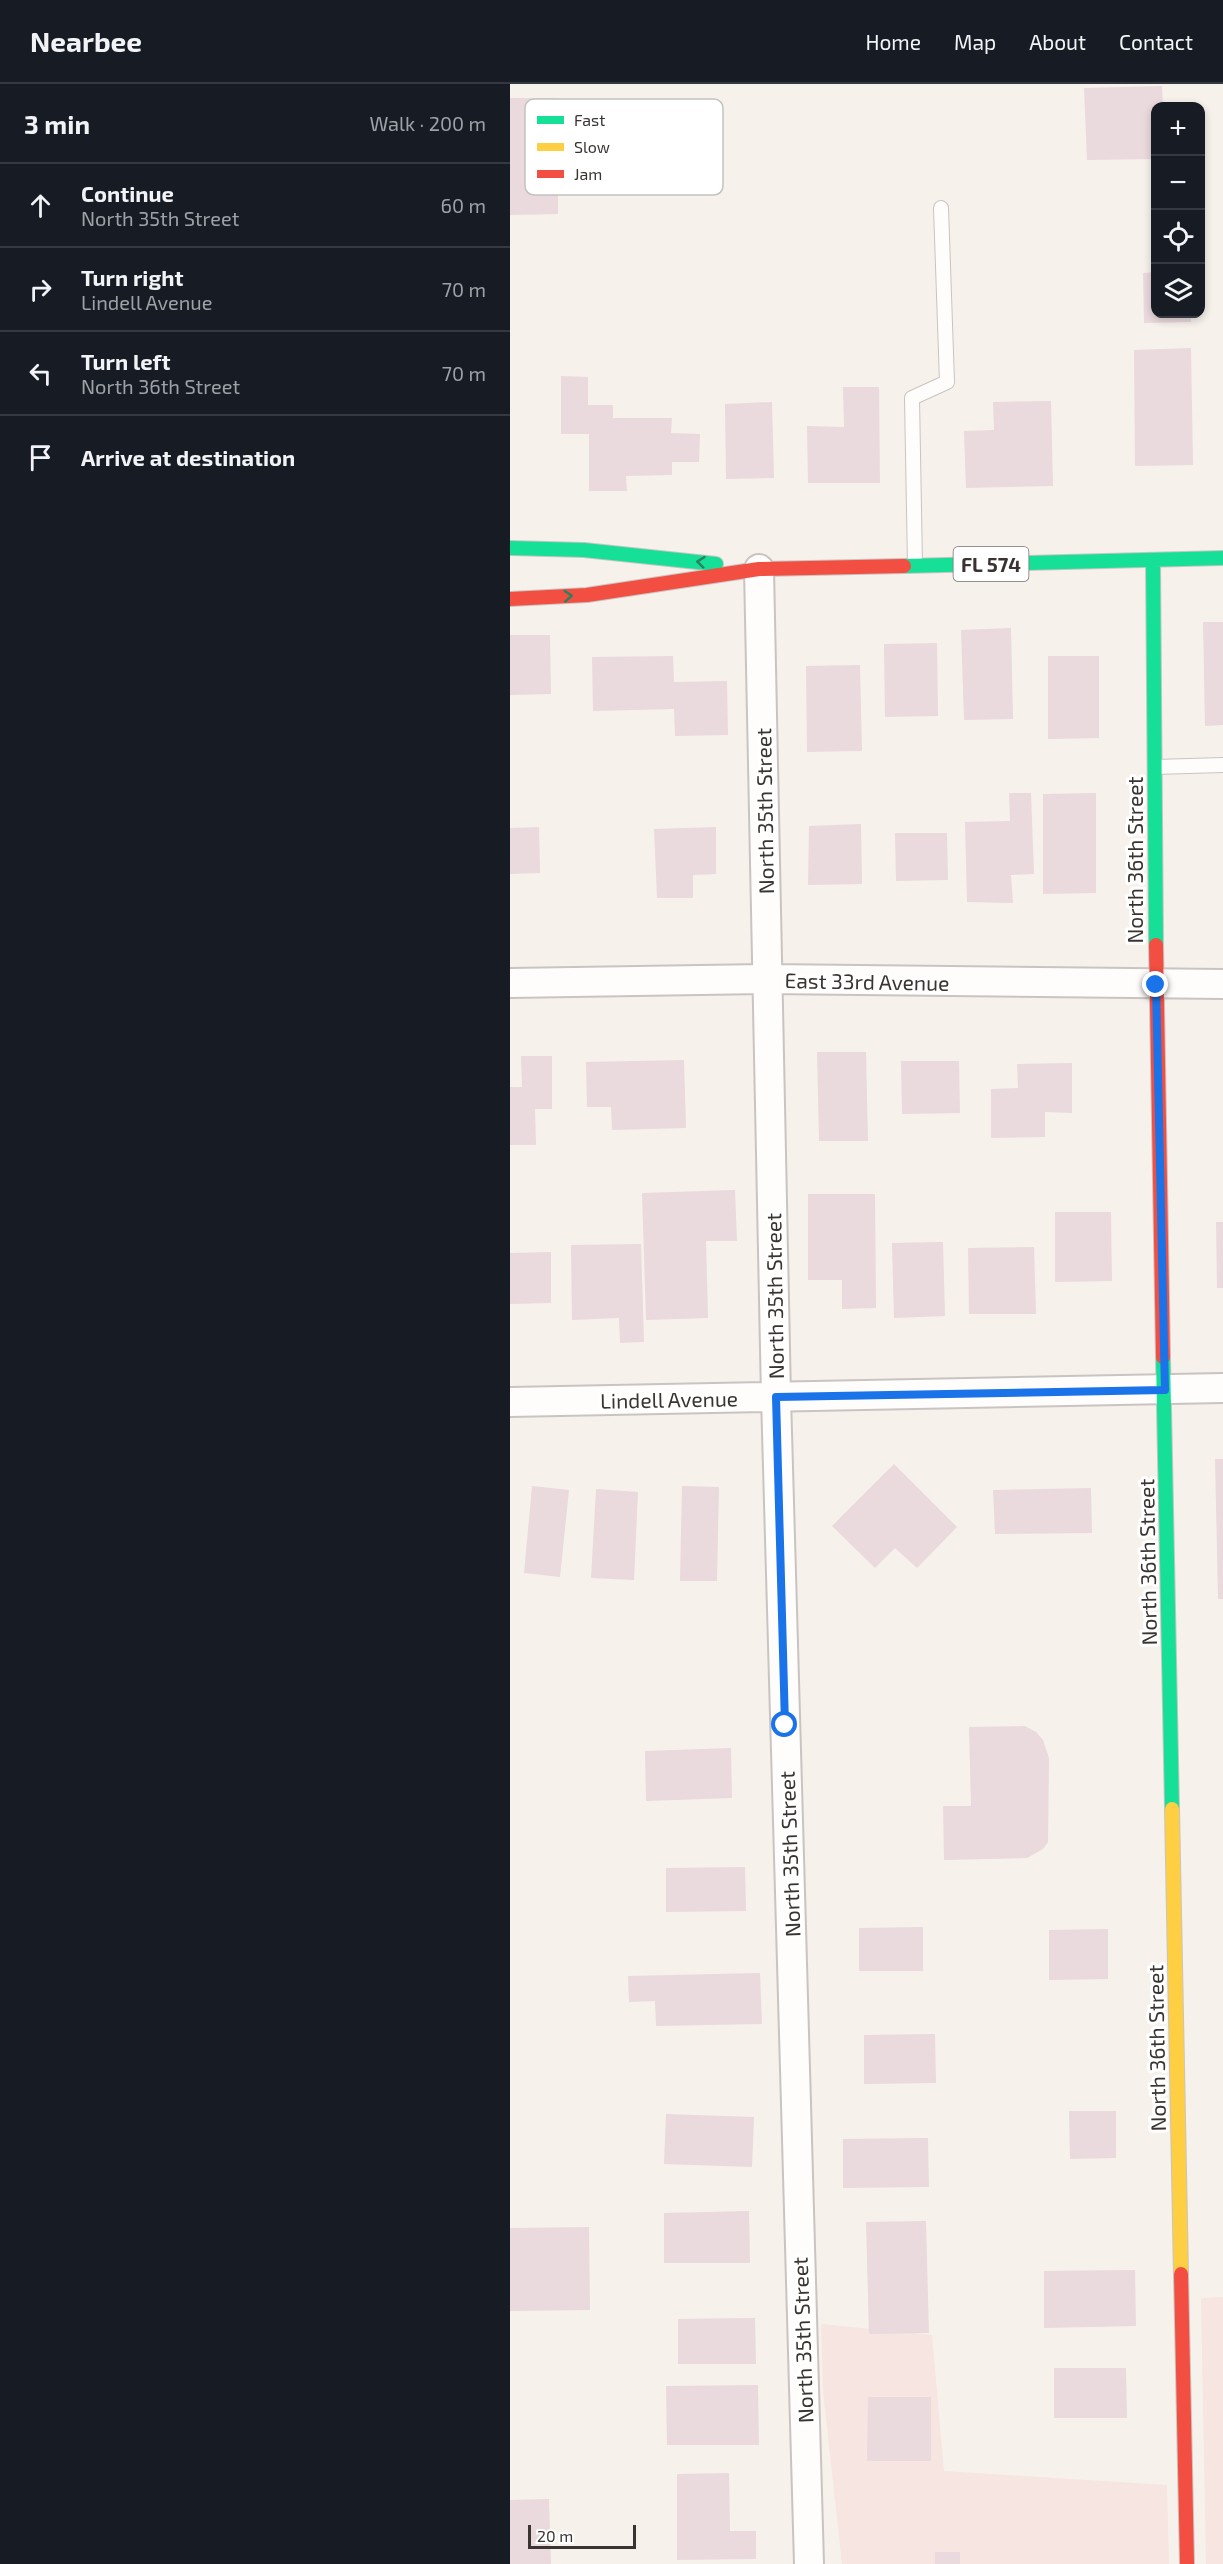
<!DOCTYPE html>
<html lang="en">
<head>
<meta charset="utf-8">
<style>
  body { margin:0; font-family:"Exo 2",sans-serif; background:#20242c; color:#f1f3f6 }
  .controls { position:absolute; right:18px; top:18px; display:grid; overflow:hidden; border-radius:12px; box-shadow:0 3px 9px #0003 }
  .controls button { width:54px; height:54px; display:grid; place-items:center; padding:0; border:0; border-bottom:2px solid #363941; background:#171b24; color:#f1f3f6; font:30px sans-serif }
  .scale { position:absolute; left:18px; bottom:15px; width:108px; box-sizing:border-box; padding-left:6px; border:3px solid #393431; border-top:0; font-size:16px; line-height:21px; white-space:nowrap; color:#393431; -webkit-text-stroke:4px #fff; paint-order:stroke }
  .stop { position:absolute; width:18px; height:18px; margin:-14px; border:4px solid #1a73e8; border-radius:50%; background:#fff }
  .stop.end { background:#1a73e8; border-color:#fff; box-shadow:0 2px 6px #0008 }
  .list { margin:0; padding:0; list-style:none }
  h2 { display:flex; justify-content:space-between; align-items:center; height:78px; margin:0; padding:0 24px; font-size:26px }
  h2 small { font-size:20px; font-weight:400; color:#9ea1a6 }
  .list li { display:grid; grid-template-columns:39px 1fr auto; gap:18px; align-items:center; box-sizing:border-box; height:84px; padding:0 24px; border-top:2px solid #363941 }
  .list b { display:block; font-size:22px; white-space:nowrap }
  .list p { margin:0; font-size:20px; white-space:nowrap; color:#9ea1a6 }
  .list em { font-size:20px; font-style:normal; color:#9ea1a6 }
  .icon { flex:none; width:33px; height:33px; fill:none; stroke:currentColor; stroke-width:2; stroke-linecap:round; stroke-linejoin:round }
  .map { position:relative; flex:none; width:713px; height:2480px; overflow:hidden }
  header { display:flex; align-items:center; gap:36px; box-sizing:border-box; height:84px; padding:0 30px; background:#171b24; border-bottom:2px solid #363941 }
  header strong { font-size:28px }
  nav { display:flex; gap:33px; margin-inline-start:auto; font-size:21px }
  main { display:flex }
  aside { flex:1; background:#171b24 }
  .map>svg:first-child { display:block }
</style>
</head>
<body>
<header>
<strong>Nearbee</strong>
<nav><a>Home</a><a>Map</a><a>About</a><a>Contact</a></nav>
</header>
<main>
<aside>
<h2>3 min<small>Walk · 200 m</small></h2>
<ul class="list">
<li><svg class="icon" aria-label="ahead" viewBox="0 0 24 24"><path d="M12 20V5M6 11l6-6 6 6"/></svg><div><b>Continue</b><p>North 35th Street</p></div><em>60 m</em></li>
<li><svg class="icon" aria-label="right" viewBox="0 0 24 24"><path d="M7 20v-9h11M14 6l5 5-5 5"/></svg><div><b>Turn right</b><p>Lindell Avenue</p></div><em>70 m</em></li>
<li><svg class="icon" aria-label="left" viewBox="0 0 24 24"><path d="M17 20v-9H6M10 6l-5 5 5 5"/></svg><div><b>Turn left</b><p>North 36th Street</p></div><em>70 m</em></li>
<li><svg class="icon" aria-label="arrive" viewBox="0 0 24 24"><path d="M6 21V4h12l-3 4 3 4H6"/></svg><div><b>Arrive at destination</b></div></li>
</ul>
</aside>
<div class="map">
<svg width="713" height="2480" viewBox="0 0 713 2480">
  <rect width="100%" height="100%" fill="#f7f1ec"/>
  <path fill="#f6e5e0" d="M713,2213V2480H696L691,2214Z
    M311,2240L422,2251L434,2387L657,2401L659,2480H332L313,2307Z"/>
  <path fill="#ead9dd" d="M652,2L653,22H646V75L577,76L574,4Z
    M0,14H48V130L0,131Z
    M646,188V230H681V238L634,239L633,189Z
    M681,264L683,381L625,382L624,266Z
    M51,292L78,293V321H103V334H162L161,349L190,350L189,378H162V391L116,392L117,407H79V350H51Z
    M333,303H369L370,399H298L297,342L334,343Z
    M541,317L543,402L456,404L454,347L484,346L483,318Z
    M262,318L264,394L216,395L215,320Z
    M693,538H713V641L695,642Z
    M501,544L503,635L454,636L451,546Z
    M0,551H40L41,610L0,611Z
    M427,559L428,632L375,633L374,560Z
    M163,572L164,598L217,597L218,651L165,652L164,625L83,627L82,573Z
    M538,572H589V654L538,655Z
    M350,581L352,667L297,668L296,582Z
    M499,709H521L524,790L501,791L503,819L457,818L455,738L500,737Z
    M586,709V809L533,810V710Z
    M351,740L352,800L298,801L299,742Z
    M29,743L30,789L0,790V744Z
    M206,743V790L183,791V814H147L144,745Z
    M385,749H437L438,796L386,797Z
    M307,968H356L358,1057H309Z
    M11,972H42V1025H25L26,1061H0V1003H12Z
    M174,976L176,1044L102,1046L101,1023H77L76,978Z
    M391,977H449L450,1029L392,1030Z
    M562,979V1029L535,1028V1053L481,1054V1005L508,1004L507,980Z
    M225,1106L227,1157H196L198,1234L136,1236L132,1109Z
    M298,1110H365L366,1224L332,1225V1196H298Z
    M545,1128H601L602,1197L545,1198Z
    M706,1138H713V1204H707Z
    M433,1158L435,1232L384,1234L382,1159Z
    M131,1160L134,1258L110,1259L109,1234L62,1236L61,1161Z
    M524,1163L526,1230H459L458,1164Z
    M41,1168V1219L0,1220V1169Z
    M705,1375H713V1515H708Z
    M384,1380L447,1443L407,1484L385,1464L365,1484L322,1442Z
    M22,1402L59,1406L50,1493L14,1489Z
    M172,1402L209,1403L207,1497H170Z
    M581,1404L582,1449L485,1450L483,1406Z
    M86,1405L128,1408L124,1496L81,1494Z
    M515,1642L526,1648L533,1656L539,1674L538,1758L533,1765L517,1774L434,1776L433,1722H461L459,1643Z
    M221,1664L222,1714L136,1717L135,1667Z
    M235,1783L236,1827L156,1828V1784Z
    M413,1843V1887H349V1844Z
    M598,1845V1895L539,1896V1846Z
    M250,1889L252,1940L146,1942L145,1917L119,1918L118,1892Z
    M425,1950L426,1999L354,2000V1951Z
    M559,2027H606V2074L560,2075Z
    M156,2030L244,2033L242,2083L154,2080Z
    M418,2054L419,2103L333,2104V2055Z
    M239,2127L240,2179H154V2129Z
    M416,2137L419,2249L359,2250L356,2138Z
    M79,2143L80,2226L0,2227V2144Z
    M625,2186L626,2242L534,2244V2187Z
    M245,2234L246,2280H168V2235Z
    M544,2284H616L617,2334H544Z
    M248,2301L249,2361H157L156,2302Z
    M358,2313H421V2377H357Z
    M219,2389L220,2447H246V2475L167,2476V2390Z
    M39,2415L41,2480H0V2416Z
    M425,2468H450V2480H425Z"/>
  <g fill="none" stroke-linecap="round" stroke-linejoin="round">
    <g stroke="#c9c4c1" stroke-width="16">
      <path id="lane" d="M405,481L402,314L437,298L431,124
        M645,683L713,681"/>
    </g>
    <g stroke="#c9c4c1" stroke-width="32">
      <path id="street" d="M249,485L266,1313L299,2480
        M0,899L258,895L713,900
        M0,1318L713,1304"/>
    </g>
    <g stroke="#c9c4c1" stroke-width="16">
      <path id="fast" d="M0,464L74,466L206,480
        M643,476L646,861
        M394,482L713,474
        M653,1273L662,1725"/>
    </g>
    <g stroke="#c9c4c1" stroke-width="16">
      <path id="slow" d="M662,1725L671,2190"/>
    </g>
    <g stroke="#c9c4c1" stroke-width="16">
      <path id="jam" d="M0,515L77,511L249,485L394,482
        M646,861L653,1273
        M671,2190L677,2480"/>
    </g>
    <use href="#lane" stroke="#fefdfc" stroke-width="14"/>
    <use href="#street" stroke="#fefdfc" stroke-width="28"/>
    <use href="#fast" stroke="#16e098" stroke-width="14"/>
    <use href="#slow" stroke="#ffcf43" stroke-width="14"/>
    <use href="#jam" stroke="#f24e42" stroke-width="14"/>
  </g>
  <defs><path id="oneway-chevron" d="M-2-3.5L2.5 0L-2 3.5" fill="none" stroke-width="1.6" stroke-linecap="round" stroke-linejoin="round" transform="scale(1.5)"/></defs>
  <g stroke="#29815f">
    <use href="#oneway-chevron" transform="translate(191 478) rotate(-174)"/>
    <use href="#oneway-chevron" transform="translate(58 512) rotate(-3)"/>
  </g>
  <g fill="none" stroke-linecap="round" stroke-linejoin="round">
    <path stroke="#1a73e8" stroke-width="8" d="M275,1641L266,1313L655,1306L646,901"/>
  </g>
  <g text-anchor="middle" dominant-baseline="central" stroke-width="6" stroke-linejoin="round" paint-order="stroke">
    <rect fill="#fff" stroke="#74716f" stroke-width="1.5" x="443.5" y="463" width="75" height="34" rx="4.5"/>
    <g font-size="20" font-weight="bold" fill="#393431">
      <text x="481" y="480">FL 574</text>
    </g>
    <g font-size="21" fill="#393431" stroke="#fff">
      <text transform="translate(254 727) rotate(-91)">North 35th Street</text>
      <text transform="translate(624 776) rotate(-90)">North 36th Street</text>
      <text transform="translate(357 897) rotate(1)">East 33rd Avenue</text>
      <text transform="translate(264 1212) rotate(-91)">North 35th Street</text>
      <text transform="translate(159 1315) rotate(-1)">Lindell Avenue</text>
      <text transform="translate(637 1478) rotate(-91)">North 36th Street</text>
      <text transform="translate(279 1770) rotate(-92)">North 35th Street</text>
      <text transform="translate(646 1964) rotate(-91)">North 36th Street</text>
      <text transform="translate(292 2256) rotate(-92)">North 35th Street</text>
    </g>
  </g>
  <rect x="15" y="15" width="198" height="96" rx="9" fill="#fff" stroke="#c4c2c1" stroke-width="1.5"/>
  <rect x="27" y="32" width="27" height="8" fill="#16e098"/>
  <rect x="27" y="59" width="27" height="8" fill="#ffcf43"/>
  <rect x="27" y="86" width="27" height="8" fill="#f24e42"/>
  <g font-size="16" fill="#393431">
    <text x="64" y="42">Fast</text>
    <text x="64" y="69">Slow</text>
    <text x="64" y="96">Jam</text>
  </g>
</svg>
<div class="controls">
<button>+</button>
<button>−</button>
<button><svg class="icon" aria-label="locate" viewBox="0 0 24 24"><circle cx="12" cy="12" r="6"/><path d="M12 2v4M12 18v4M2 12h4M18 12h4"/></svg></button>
<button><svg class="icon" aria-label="layers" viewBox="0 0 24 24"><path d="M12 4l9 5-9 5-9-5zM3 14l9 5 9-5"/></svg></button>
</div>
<div class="scale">20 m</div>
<div class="stop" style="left:275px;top:1641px"></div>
<div class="stop end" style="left:646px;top:901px"></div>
</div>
</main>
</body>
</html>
